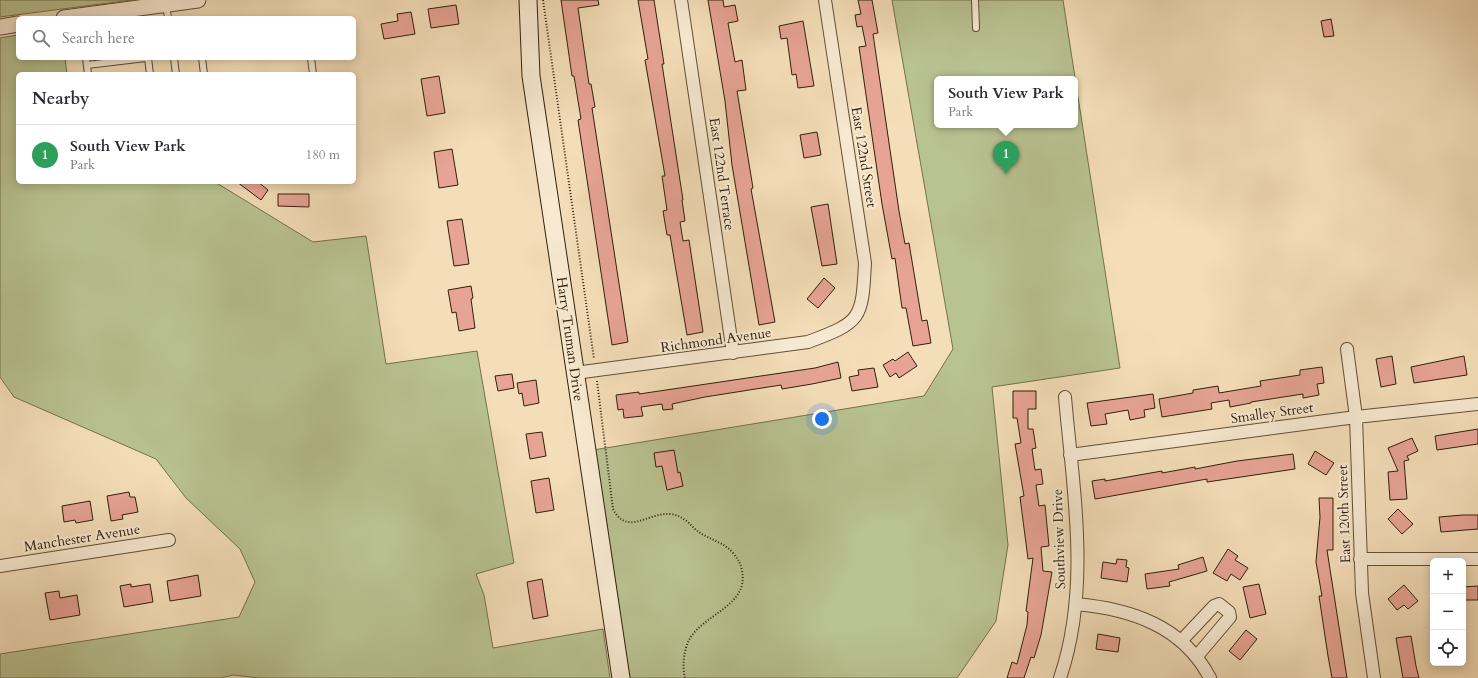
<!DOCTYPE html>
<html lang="en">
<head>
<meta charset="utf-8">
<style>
  body { margin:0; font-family:Cardo,serif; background:#f7f7f7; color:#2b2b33 }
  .controls { position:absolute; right:12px; bottom:12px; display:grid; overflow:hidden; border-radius:6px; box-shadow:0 2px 10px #0003 }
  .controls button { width:36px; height:36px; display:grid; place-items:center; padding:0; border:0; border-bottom:1px solid #e1e1e2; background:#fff; color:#2b2b33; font:20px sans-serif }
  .you { position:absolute; left:822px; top:419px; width:14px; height:14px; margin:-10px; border:3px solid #fff; border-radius:50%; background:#1a73e8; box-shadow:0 0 0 6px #1a73e833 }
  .badge { display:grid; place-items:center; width:26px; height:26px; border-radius:50%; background:#db2777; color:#fff; font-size:13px; font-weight:700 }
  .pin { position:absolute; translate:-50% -33px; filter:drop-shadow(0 1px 2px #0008) }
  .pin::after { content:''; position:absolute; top:21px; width:14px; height:12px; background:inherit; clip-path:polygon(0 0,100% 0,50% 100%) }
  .popup { position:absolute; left:934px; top:76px; width:144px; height:52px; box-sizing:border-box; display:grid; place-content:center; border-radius:6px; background:#fff; filter:drop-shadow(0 1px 3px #0005); font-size:13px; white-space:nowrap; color:#7c7c81 }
  .popup b { font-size:15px; color:#2b2b33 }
  .popup::after { content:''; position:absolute; left:50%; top:100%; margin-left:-8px; border:8px solid transparent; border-top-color:#fff }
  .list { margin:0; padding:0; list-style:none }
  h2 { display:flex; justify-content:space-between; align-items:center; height:52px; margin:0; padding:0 16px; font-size:17px }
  h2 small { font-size:13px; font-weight:400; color:#7c7c81 }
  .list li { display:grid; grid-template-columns:26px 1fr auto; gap:12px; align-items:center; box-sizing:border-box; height:60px; padding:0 16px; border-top:1px solid #e1e1e2 }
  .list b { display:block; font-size:15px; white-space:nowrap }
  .list p { margin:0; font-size:13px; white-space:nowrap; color:#7c7c81 }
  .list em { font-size:13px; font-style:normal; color:#7c7c81 }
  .icon { flex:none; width:22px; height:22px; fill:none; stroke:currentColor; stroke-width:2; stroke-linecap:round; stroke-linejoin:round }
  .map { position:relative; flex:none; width:1478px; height:678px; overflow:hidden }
  .search { position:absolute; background:#fff; box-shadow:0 2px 10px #0003; left:16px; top:16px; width:340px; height:44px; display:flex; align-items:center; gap:10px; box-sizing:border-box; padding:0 14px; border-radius:6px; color:#7c7c81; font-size:15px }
  .panel { position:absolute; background:#fff; box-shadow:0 2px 10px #0003; left:16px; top:72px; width:340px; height:112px; border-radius:6px }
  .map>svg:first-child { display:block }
</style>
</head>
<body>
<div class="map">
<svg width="1478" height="678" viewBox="0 0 1478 678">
  <rect width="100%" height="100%" fill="#f4deb9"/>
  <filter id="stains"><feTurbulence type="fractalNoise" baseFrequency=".005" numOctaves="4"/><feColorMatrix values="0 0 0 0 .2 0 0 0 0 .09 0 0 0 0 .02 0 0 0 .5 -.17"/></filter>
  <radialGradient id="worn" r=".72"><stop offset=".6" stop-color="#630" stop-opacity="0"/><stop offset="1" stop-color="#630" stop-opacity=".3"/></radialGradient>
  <path fill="#b9c291" stroke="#74714e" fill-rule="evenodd" d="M0,0H132L0,17Z
    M892,0H1063L1120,368L992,387L1008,545L996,621L957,678H621L587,451L924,396L953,349ZM937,79H1075V125H937Z
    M18,35V58H65L67,74H18V182H215L313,242L366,236L386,364L477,351L514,563L476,574L484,595L493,648L603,629L610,678H259L233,675L221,678H0V654L239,617L255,582L240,549L186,498L156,459L14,397L0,377V38Z"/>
  <path fill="#e7a494" stroke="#30200b" d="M561,0H598L599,5L578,8L589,84H591L595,107L592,108L628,342L612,345L578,120L581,119L574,76H572Z
    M638,0H654L664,64H662L683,200H682L685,221L680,222L683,241L689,240L703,332L687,335L670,235H667L663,211L667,210L662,176H665L645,60L648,59Z
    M708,0H723L724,7L735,5L738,21L728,23L735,62L742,60L746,90L737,91L753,188L751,189L775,322L759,325L732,165L725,101Z
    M858,0H872L878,33L873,34L899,211L905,244L909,243L922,321L927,320L931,343L913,346L906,308H902L895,258L892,259L882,204L859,47L866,46L862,26L857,27L855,15L861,14Z
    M456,5L459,24L431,28L428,9Z
    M411,12L415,34L384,39L381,24L398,21L397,14Z
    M1331,19L1334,36L1324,37L1321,21Z
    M803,21L814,86L798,88L796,74L792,75L787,38L781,39L779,26Z
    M439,76L445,113L427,116L421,79Z
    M817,132L821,155L804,158L800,135Z
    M452,149L458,185L439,188L434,152Z
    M237,182H258L268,190L261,200Z
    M278,194H309V207L278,206Z
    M828,204L837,264L822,266L811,207Z
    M462,219L469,264L454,266L447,221Z
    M824,278L835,288L818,308L807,299Z
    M471,286L473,298L471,299L475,328L459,331L456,312L452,313L448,290Z
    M908,352L917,366L899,378L896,373L890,377L883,365L893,359L895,361Z
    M1392,356L1396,384L1381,387L1376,359Z
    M1464,356L1467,375L1414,383L1411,367Z
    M838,362L841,378L812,384L782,389L781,385L705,397L672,404L673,409L663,410L662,404L641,407L643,416L624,418L623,409L618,410L616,395L639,392V394L815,368Z
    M1322,367L1324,383L1317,384L1319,395L1303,398V394L1251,402V403L1230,407L1229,400L1211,403L1212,409L1162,417L1159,399L1193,393V390L1218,386L1219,393L1261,386L1260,381L1300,375V370Z
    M874,368L878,387L852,391L849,377L859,375L858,370Z
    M512,374L514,388L498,391L495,376Z
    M536,380L539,403L524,406L522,393L519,394L517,383Z
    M1013,391H1036V409H1028V429H1033L1036,448L1032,449L1035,470L1041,469L1043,484L1036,485L1039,506L1045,505L1049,546L1041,547L1043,571L1052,572L1041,635L1034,658L1031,657L1024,678H1007L1012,662L1017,664L1027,625L1028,612L1026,611L1033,558L1028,559L1020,497L1024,496L1015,444L1021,443L1017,418H1013Z
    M1153,394L1155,408L1144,410L1145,417L1130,420L1128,410L1105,414L1107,424L1091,426L1087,403Z
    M1478,429V444L1437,450L1435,436Z
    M542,432L546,456L530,459L526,434Z
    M1412,438L1418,451L1407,456L1409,460L1404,461L1407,499L1390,500L1388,472L1398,471L1388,448Z
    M674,450L678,473L680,472L683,486L667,490L662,466L656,467L654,453Z
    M1315,451L1334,463L1326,475L1308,464Z
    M1293,454L1295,469L1207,482V479L1095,499L1092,481L1105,479V481L1162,471V473L1195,467V469L1237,461Z
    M549,478L554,510L536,513L531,481Z
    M129,492L130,497H135L138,512L122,515L123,519L111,521L107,496Z
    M1319,498H1333V550H1327L1347,678H1332L1328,656L1319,596H1322L1316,562L1320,517Z
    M90,501L93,520L76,523L75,520L64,522L62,506Z
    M1398,509L1413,524L1402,534L1388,519Z
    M1463,515H1478V529L1441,532L1439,517Z
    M1228,549L1238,556L1235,560L1248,568L1240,580L1231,574L1227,581L1213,573Z
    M1203,557L1207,571L1169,582L1170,586L1147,589L1145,574L1179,569L1178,565Z
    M1117,559L1127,560L1126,567L1129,568L1127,582L1101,578L1103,562L1116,564Z
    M198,575L201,596L170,601L167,581Z
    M542,579L548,616L533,619L527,582Z
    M131,584V587L150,584L153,602L124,607L120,586Z
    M1259,584L1266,614L1250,618L1243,587Z
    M1404,585L1418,601L1408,609L1404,605L1397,610L1388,599Z
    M1478,586V600H1463V587Z
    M59,591L60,598L77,595L80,615L50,620L45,593Z
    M1246,630L1257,639L1240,660L1229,651Z
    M1098,634L1120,638L1118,652L1096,649Z
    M1411,636L1416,666L1419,678H1403L1396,638Z"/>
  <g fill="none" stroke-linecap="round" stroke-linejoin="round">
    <g stroke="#615036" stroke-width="8">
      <path id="service" d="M975,0L976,28
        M166,4L168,18
        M86,58L88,74
        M148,58L150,74
        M174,58L176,74
        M202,58L204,74
        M311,58L313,74
        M87,65L146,58"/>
    </g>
    <g stroke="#615036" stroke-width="14">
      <path id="minor" d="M681,0L733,353
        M1347,349L1356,417L1362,593L1374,678
        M575,373L808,342C862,322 862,319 865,263L825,0
        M1070,455L1356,417L1478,404
        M1360,559H1478
        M0,566L169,540
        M1076,604C1131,609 1183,626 1210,678
        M1181,641L1214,606L1219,604L1229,612L1230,617L1197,656
        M1060,678C1091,587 1073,490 1065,397"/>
    </g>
    <g stroke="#615036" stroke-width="17">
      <path id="tertiary" d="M64,18L198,0
        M0,27L18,24"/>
    </g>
    <g stroke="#30200b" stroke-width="19">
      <path id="secondary" d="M528,0L531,76L621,678"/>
    </g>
    <path stroke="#30200b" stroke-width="2" stroke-dasharray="1 2" stroke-linecap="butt" d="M543,0L594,359
      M597,381L613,509C627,536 647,513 669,514C680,514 688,522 695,529C706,539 723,541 733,553C738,559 741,564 742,571C749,606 703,614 689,640C684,650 682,666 685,678"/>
    <use href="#service" stroke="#f8ead2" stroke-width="6"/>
    <use href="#minor" stroke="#f8ead2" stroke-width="12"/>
    <use href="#tertiary" stroke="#f8ead2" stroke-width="15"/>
    <use href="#secondary" stroke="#f8ead2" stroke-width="17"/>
  </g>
  <g text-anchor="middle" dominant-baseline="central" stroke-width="4" stroke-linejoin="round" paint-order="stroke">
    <g font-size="14" fill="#30200b" stroke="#f8ead2">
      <text transform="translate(864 157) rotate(81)">East 122nd Street</text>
      <text transform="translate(722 174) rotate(82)">East 122nd Terrace</text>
      <text transform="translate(570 339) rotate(82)">Harry Truman Drive</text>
      <text transform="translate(716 340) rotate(-8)">Richmond Avenue</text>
      <text transform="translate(1272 413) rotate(-8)">Smalley Street</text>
      <text transform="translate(1344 514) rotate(-92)">East 120th Street</text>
      <text transform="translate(82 538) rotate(-9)">Manchester Avenue</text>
      <text transform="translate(1059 539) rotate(-92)">Southview Drive</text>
    </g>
  </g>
  <rect width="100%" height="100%" filter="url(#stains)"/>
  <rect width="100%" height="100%" fill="url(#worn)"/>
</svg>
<div class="controls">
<button>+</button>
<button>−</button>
<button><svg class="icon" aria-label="locate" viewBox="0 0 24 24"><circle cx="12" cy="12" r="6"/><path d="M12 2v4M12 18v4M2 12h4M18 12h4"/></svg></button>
</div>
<div class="you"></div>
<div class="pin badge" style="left:1006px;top:174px;background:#2e9e5b">1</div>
<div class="popup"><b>South View Park</b>Park</div>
<div class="search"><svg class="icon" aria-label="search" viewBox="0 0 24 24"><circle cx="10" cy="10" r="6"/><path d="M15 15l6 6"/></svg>Search here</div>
<section class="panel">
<h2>Nearby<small></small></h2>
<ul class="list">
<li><span class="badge" style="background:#2e9e5b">1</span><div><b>South View Park</b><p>Park</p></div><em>180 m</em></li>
</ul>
</section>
</div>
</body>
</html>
